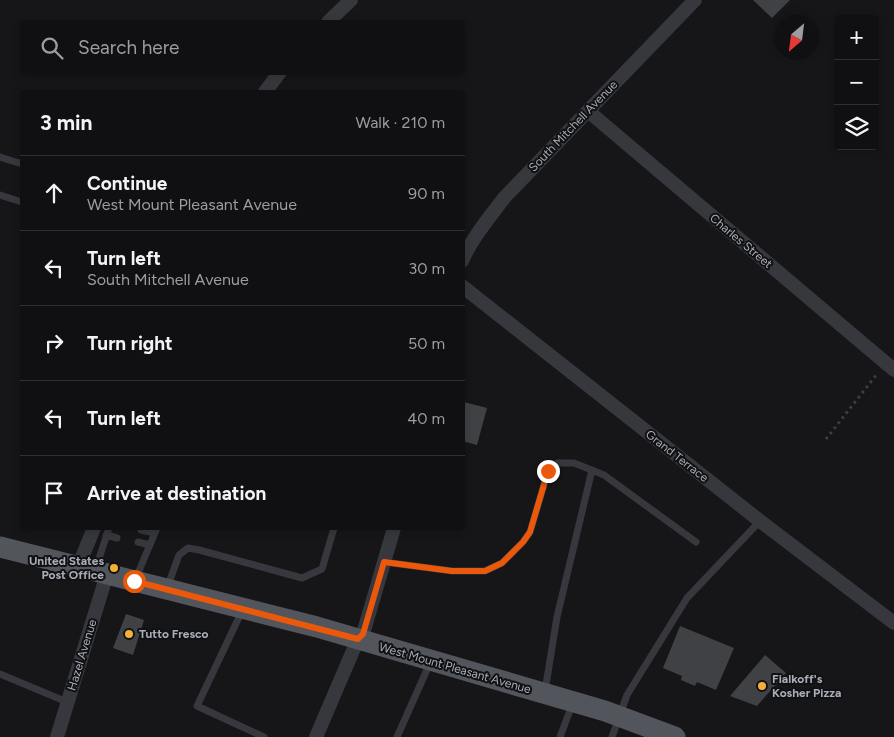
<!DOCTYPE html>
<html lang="en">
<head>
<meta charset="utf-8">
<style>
  body { margin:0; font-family:Figtree,sans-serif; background:#1e1e20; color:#f1f3f6 }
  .controls { position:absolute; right:15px; top:15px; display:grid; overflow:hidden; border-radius:5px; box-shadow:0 2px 8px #0003 }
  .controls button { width:45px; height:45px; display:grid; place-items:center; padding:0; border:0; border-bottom:1px solid #303032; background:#101012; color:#f1f3f6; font:25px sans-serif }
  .compass { position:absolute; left:774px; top:15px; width:45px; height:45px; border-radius:50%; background:#101012; box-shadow:0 2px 8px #0003; rotate:208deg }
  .stop { position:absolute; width:15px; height:15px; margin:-11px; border:4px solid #ea580c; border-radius:50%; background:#fff }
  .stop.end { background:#ea580c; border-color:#fff; box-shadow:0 1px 5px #0008 }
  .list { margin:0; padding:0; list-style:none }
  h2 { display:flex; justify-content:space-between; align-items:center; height:65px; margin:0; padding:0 20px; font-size:21px }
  h2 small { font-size:16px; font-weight:400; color:#9c9d9f }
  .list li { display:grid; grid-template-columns:32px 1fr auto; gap:15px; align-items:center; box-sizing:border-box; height:75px; padding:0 20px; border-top:1px solid #303032 }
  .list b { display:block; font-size:19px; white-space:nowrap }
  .list p { margin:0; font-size:16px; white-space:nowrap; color:#9c9d9f }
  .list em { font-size:16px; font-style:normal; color:#9c9d9f }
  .icon { flex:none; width:28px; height:28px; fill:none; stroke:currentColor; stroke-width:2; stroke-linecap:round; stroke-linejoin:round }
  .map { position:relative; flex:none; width:894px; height:737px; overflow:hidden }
  .search { position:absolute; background:#101012; box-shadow:0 2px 8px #0003; left:20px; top:20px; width:445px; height:55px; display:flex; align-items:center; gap:12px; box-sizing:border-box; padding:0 18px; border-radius:5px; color:#9c9d9f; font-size:19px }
  .panel { position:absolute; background:#101012; box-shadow:0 2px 8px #0003; left:20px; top:90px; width:445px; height:440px; border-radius:5px }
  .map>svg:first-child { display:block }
</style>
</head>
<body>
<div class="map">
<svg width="894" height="737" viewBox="0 0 894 737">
  <rect width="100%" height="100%" fill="#161618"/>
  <path fill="#404145" d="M753,0H790L772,18Z
    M464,402L487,408L477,445L462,441V409Z
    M126,614L144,620L133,655L113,648Z
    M680,626L734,648L716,690L697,682L695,686L681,680L682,676L663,668Z
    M765,655L786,673L757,706L730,696Z"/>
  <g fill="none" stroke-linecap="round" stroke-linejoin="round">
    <path stroke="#3d3f44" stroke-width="3" stroke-dasharray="2.5 4" stroke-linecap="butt" d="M826,439L877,374"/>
    <path stroke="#37383d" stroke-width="7" d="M0,157L22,164V162
      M0,195L22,202
      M141,530L155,533
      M106,535L117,538
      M138,542L150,545
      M384,562L452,571H485L502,563L523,542L530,532L548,471L557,463H574L604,475L696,542
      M96,568L109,528
      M136,578L157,528
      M167,588L179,555L188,548L199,550L302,578L322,569L334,528
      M242,611L197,706L264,737
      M0,674L67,702
      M545,691L557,617L592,470
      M397,737L430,663
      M560,737L572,705
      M612,737L627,695L687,598L760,521"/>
    <path stroke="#37383d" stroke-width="14" d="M328,22L351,0
      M265,92L280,72
      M588,111L894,370
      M462,261C472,238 489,218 504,198L695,0
      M462,286L760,521L894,623
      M78,567L94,528
      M57,737L107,574
      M316,737L358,639L363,634L394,528"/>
    <path stroke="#53555c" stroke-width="21" d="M0,547L317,627L605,711L675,737"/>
  </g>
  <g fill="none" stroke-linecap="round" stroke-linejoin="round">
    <path stroke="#ea580c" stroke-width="6" d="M134,581L358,639L363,634L384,562L452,571H485L502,563L523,542L530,532L548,471"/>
  </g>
  <g fill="#f2b134" stroke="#111113" stroke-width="2">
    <circle cx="114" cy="568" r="5"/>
    <circle cx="129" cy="634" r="5"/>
    <circle cx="762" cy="686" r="5"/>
  </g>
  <g text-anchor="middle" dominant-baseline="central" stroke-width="4" stroke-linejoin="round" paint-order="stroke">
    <g font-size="12" fill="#a8adb8" stroke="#111113">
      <text transform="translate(573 126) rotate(-46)">South Mitchell Avenue</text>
      <text transform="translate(741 241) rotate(40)">Charles Street</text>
      <text transform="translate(677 456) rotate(38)">Grand Terrace</text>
      <text transform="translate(82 655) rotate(-73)">Hazel Avenue</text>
      <text transform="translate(455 668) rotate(16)">West Mount Pleasant Avenue</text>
    </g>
    <g font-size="12" font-weight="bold" fill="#a8adb8" stroke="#111113" text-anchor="start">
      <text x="104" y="561" text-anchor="end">United States<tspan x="104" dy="14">Post Office</tspan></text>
      <text x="139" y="634">Tutto Fresco</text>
      <text x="772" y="679">Fialkoff's<tspan x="772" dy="14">Kosher Pizza</tspan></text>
    </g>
  </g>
</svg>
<div class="controls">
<button>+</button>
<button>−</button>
<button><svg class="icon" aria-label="layers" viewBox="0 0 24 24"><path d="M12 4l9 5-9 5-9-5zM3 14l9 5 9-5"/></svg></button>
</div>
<svg class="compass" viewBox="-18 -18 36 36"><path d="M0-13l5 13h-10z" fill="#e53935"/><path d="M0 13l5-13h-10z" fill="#9c9d9f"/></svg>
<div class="stop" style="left:134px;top:581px"></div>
<div class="stop end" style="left:548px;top:471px"></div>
<div class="search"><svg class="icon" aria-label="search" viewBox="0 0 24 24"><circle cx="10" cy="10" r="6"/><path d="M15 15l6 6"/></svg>Search here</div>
<section class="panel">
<h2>3 min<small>Walk · 210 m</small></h2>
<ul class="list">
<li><svg class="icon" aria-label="ahead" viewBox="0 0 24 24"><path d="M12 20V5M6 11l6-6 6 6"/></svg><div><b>Continue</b><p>West Mount Pleasant Avenue</p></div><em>90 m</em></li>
<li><svg class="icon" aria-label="left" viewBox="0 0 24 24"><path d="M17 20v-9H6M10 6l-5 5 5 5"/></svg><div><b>Turn left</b><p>South Mitchell Avenue</p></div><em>30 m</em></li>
<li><svg class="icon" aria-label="right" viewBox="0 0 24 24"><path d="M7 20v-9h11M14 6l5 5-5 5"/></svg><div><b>Turn right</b></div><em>50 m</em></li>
<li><svg class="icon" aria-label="left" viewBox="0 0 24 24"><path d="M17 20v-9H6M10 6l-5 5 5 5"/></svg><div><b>Turn left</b></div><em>40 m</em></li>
<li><svg class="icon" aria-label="arrive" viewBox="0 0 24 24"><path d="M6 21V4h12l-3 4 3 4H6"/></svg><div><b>Arrive at destination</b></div></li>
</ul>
</section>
</div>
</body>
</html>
